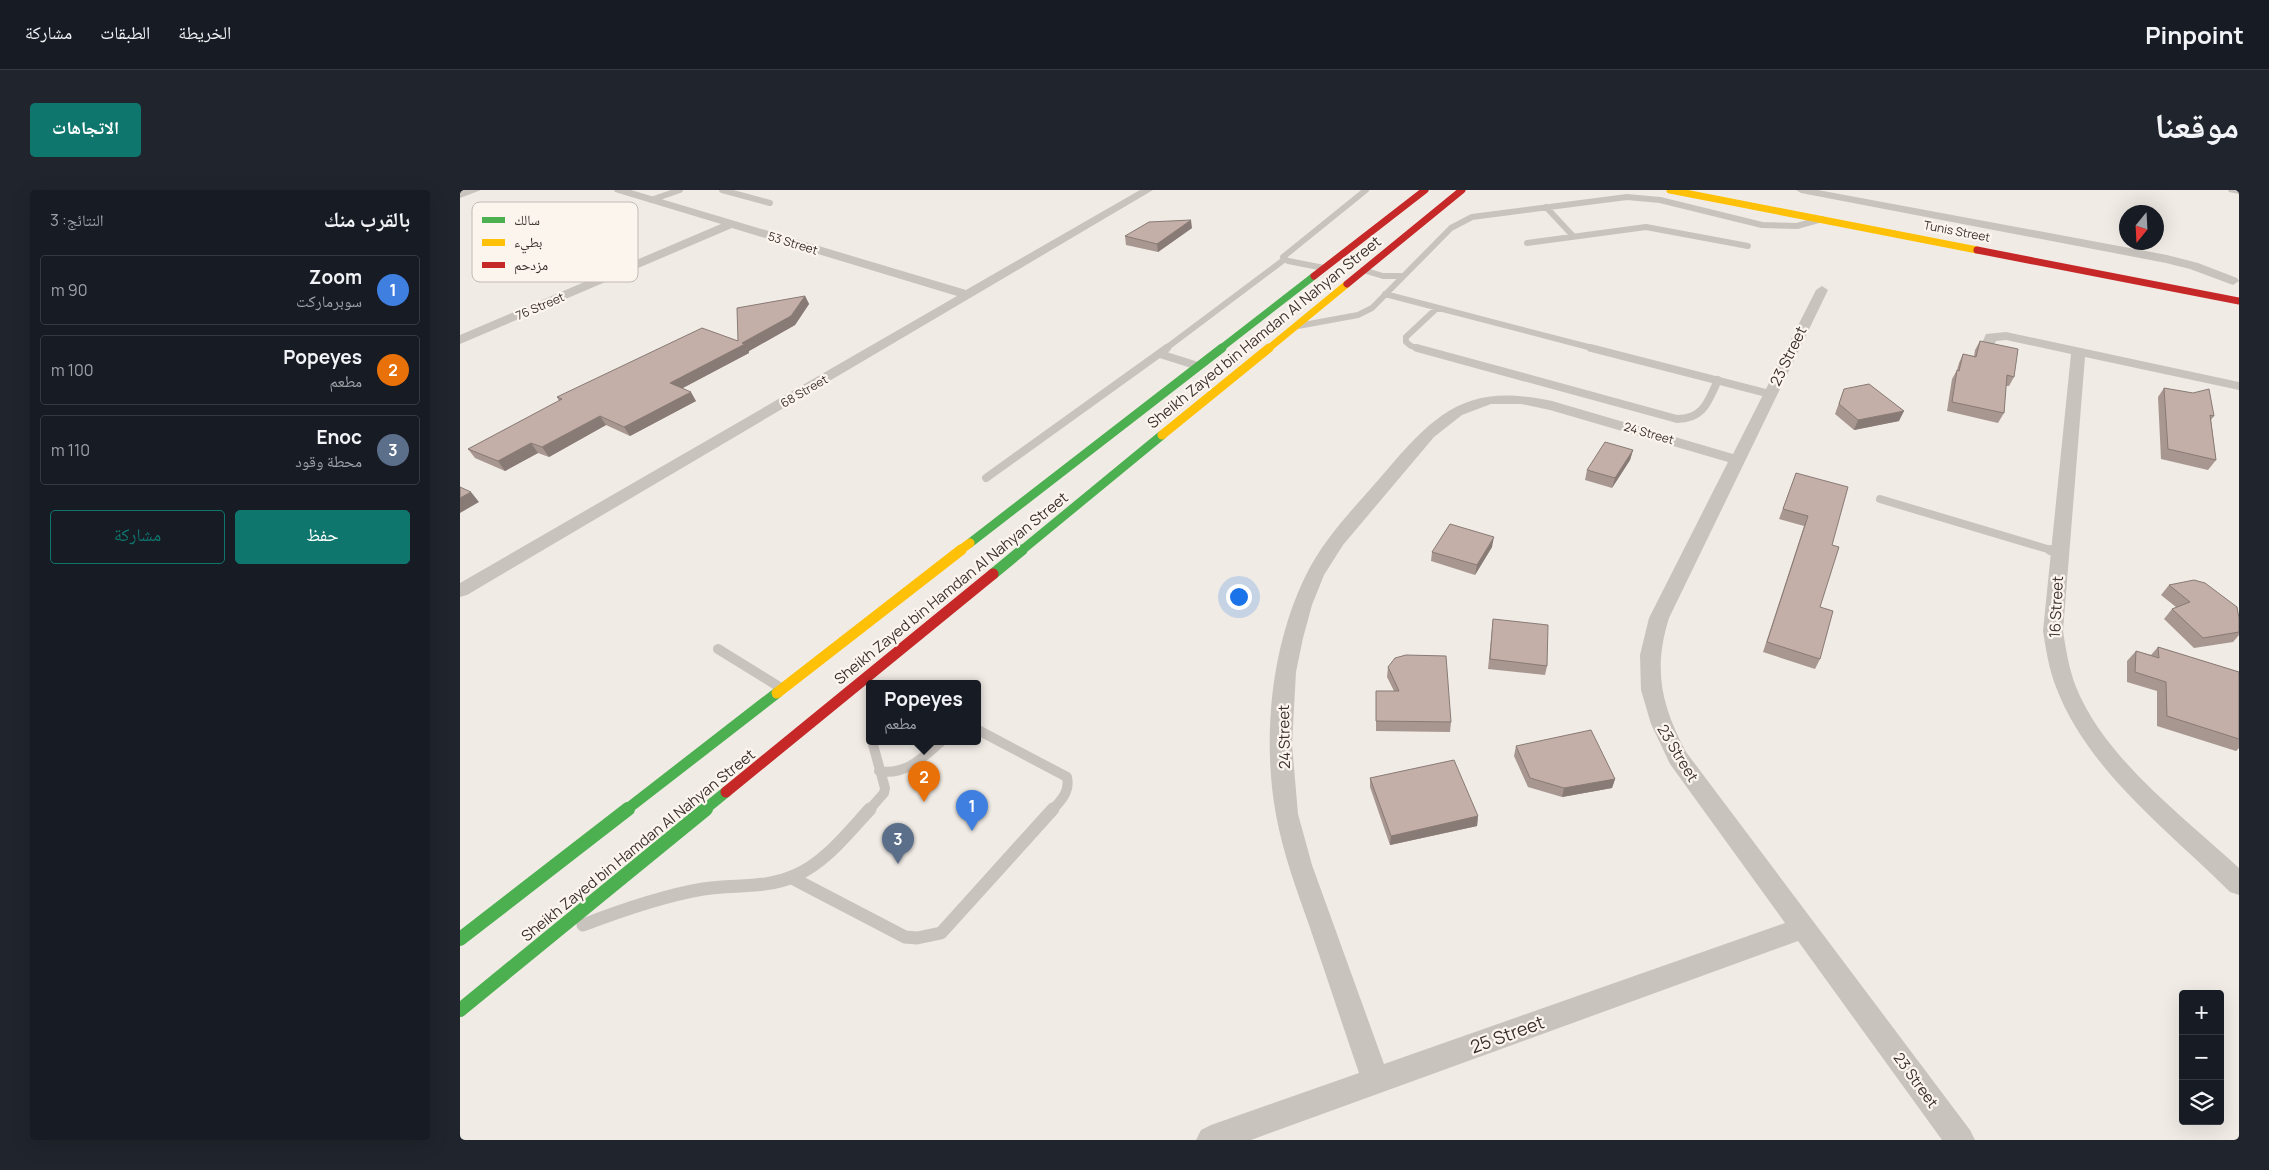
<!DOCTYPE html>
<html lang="ar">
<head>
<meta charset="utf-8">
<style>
  body { margin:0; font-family:Manrope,"Noto Naskh Arabic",sans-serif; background:#20242c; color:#f1f3f6; direction:rtl }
  .controls { position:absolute; right:15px; bottom:15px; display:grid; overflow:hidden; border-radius:5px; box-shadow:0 5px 20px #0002 }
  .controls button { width:45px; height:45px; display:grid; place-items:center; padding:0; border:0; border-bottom:1px solid #363941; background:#171b24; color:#f1f3f6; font:25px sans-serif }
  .compass { position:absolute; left:1659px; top:15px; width:45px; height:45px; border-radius:50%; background:#171b24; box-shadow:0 5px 20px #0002; rotate:198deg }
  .you { position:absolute; left:778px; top:406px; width:18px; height:18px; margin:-12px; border:4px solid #fff; border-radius:50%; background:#1a73e8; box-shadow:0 0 0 8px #1a73e833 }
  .badge { display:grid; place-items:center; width:32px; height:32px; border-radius:50%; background:#0f766e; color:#fff; font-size:16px; font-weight:700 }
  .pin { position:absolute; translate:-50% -41px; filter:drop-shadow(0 1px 2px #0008) }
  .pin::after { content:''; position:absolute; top:26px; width:18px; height:15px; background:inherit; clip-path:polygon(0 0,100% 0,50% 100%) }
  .popup { position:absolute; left:406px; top:490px; width:115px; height:65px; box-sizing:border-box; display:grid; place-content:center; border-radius:5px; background:#171b24; filter:drop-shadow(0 1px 4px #0005); font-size:16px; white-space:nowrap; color:#9ea1a6 }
  .popup b { font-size:19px; color:#f1f3f6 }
  .popup::after { content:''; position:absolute; left:50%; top:100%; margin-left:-10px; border:10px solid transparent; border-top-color:#171b24 }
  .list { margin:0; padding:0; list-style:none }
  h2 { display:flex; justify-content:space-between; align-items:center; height:65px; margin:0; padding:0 20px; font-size:21px }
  h2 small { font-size:16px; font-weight:400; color:#9ea1a6 }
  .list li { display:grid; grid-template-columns:32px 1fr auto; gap:15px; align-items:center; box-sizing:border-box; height:70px; margin:0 10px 10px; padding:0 10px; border:1px solid #363941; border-radius:5px }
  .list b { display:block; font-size:19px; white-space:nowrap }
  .list p { margin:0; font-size:16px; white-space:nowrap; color:#9ea1a6 }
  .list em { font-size:16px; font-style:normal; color:#9ea1a6 }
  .actions { display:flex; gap:10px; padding:15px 20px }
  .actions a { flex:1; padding:11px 0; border:1px solid #0f766e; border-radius:5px; text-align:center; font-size:18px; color:#0f766e }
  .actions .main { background:#0f766e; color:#fff }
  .icon { flex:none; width:28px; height:28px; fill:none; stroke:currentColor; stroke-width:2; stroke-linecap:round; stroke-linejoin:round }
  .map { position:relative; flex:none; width:1779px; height:950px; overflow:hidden; direction:ltr; border-radius:5px }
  header { display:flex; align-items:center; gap:30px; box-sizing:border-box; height:70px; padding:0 25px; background:#171b24; border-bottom:1px solid #363941 }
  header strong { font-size:24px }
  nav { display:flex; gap:28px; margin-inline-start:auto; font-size:18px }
  .intro { display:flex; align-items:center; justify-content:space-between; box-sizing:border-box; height:120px; padding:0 30px }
  h1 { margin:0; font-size:35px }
  .button { padding:12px 22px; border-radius:5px; background:#0f766e; color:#fff; font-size:18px; font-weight:700 }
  main { display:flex; gap:30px; padding:0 30px }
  aside { flex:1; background:#171b24; border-radius:5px; box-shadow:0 5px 20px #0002 }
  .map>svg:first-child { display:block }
</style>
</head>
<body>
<header>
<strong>Pinpoint</strong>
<nav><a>الخريطة</a><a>الطبقات</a><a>مشاركة</a></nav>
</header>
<div class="intro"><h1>موقعنا</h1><a class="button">الاتجاهات</a></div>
<main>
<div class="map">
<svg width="1779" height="950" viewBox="0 0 1779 950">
  <rect width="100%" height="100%" fill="#f0ebe5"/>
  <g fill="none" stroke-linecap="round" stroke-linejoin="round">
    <path stroke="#c9c3be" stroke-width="6" d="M262,0L310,13
      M191,10L220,0
      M1086,17L1113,46
      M1067,53L1186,37L1288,56
      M864,78L828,71L823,67L906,0
      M903,80L923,86H941
      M925,104L1136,159
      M838,136L898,125L912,118L991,38L1012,27L1167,7L1200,10L1302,35L1337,36L1362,29
      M705,159L825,69
      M961,159L951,156L946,152V147L977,118"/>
    <path stroke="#c9c3be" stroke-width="8" d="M957,158L1217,229C1244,229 1248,211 1258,190
      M1131,158L1310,204
      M700,164L738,176
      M526,288L707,158
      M1420,309L1594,361"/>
    <path stroke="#c9c3be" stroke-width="10" d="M1590,360L1600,363
      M258,459L321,498
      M518,540L607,587C610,601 602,610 592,620
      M419,581C446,586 463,567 482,551
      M409,620L424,603L425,598L412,551"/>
    <path stroke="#c9c3be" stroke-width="13" d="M332,688L445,747L457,748L481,743L593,619
      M123,735C162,720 202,706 243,699C273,694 306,699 334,686C364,674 389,642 410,619"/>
    <path fill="#c9c3be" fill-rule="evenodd" d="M5,0H21L0,8V1Z
      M154,0H171L506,100L680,0H693L7,405L0,407V393L497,106L272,38L0,154V145L261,34L155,2Z
      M1336,0H1358L1707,65L1738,73L1777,88L1779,91L1773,95L1730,79L1706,73L1341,3Z
      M1768,0H1779V4L1769,2Z
      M1362,96L1368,100L1209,428C1193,479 1201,515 1226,562L1510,940L1515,950H1482L1338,751L791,950H736L741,940L751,935L899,883C882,834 866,784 849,735C836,698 823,663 816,625C802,548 811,456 846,385C865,346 898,314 926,281C978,220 1009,193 1092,211L1273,264L1356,100ZM1031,214H1061L1090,220L1268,272L1189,428L1180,465L1181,500L1191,534L1210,574L1325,733L924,874L852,675L838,624L832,554L836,482L843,448L852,415L864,385L883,355L974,247L1002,225Z
      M1546,142L1779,192V200L1625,167L1603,441C1606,460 1609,479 1616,497C1645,569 1723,626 1779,678V705L1770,702C1709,641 1627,580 1596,497C1589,479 1586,460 1583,441L1611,164L1546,150L1536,151L1533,158L1528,159L1521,155L1526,144Z"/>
    <path stroke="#4caf50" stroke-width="7" d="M760,159L854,86"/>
    <path stroke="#4caf50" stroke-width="9" d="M510,353L762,158
      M561,361L702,245"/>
    <path stroke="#4caf50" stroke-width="11" d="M533,384L562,360
      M166,620L317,503
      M244,620L266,602"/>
    <path stroke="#4caf50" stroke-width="14" d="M0,749L168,619
      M0,820L246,619"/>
    <path stroke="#ffc107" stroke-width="7" d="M1210,0L1517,60
      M808,159L887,94"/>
    <path stroke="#ffc107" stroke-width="9" d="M702,245L809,158
      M499,361L510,353"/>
    <path stroke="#ffc107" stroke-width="11" d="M317,503L501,360"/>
    <path stroke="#c62828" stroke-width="7" d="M1517,60L1779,111
      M854,86L965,0
      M887,94L1002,0"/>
    <path stroke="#c62828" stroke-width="11" d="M266,602L533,384"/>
  </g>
  <path fill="#a89690" d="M732,38L698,62L666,55L665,46Z
    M345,106L349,114L335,135L289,161V163L223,198L236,211L170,246L146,235L89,267L78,263L45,281L15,268L8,259L99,211L97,207L278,151Z
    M1520,151L1554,187L1549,196H1546L1544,223L1538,233L1487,221L1492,189L1497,180L1499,173L1503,164L1514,166L1515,160Z
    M1704,198L1754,226L1751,230L1756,270L1748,280L1701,269L1698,207Z
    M1384,199L1439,231L1394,240L1375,224Z
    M1173,260L1170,270L1152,298L1125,290L1127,280Z
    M1336,283L1372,355L1360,417V469L1355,479L1303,462L1344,336L1319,329Z
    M1032,357L1015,385L971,371L972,362Z
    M1709,395L1779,428V445L1773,452L1734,458L1704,429L1712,419L1716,417L1701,405Z
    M1033,429L1087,476L1085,485L1028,479Z
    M1698,457L1779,482V558L1776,561L1697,536V501L1667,492V471L1676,461L1691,465Z
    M928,477L991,532L990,542L916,541V501H934L927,487Z
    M1056,556L1155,589L1152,598L1102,607L1068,597L1054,566Z
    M910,588L1018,626L1017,636L930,655L910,597Z"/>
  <path fill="#887a75" d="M731,30L732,38L698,62L697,54Z
    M345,106L349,114L335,135L289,161V163L215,202L210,193L282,153Z
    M231,202L236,211L170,246L164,237Z
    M1444,221L1439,231L1394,240L1398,230Z
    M140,226L146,235L89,267L82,257Z
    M71,253L78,263L45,281L38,271Z
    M1173,260L1170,270L1152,298L1155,288Z
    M11,302L19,312L0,323V308Z
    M1034,347L1032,357L1015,385L1017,375Z
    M1155,589L1152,598L1102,607L1104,598Z
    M1018,626L1017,636L930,655L931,646Z"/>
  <path fill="#c3afa7" stroke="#887a75" d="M731,30L697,54L665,46L689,32Z
    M345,106L331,126L282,153L285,154L210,193L231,202L164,237L140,226L82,257L71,253L38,271L8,259L102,209L97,207L242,138L278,151L277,118Z
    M1520,151L1558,159L1554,187L1547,185L1544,223L1492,212L1497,180L1499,181L1503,164L1516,167Z
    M1409,194L1444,221L1398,230L1379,214L1384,199Z
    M1704,198L1733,203L1749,199L1754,226L1750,225L1756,270L1708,259Z
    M1145,252L1173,260L1155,288L1127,280Z
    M1336,283L1388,297L1372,355L1379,357L1360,417L1373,421L1360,469L1307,452L1348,326L1323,319Z
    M0,297L11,302L0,308Z
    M990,334L1034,347L1017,375L972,362Z
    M1734,390L1745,393L1777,417L1779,428V442L1743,448L1712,419L1730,412L1709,395Z
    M1033,429L1088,435L1087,476L1030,469Z
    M1698,457L1779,482V549L1707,526L1706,492L1675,482L1676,461L1699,468Z
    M946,465L986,466L991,532L916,531V501H939L928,477L935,468Z
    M1131,540L1155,589L1104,598L1070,588L1056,556Z
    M994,570L1018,626L931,646L910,588Z"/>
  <g text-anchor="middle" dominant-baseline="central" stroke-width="4.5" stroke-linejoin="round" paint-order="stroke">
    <g font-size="12" fill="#3b302b" stroke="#fbf5ee">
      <text transform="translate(1497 41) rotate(11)">Tunis Street</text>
      <text transform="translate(333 53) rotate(17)">53 Street</text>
      <text transform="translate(80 116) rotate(-23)">76 Street</text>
      <text transform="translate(344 201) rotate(-30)">68 Street</text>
      <text transform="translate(1189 243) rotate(16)">24 Street</text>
    </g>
    <g font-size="15" fill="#3b302b" stroke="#fbf5ee">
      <text transform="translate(804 142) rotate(-39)">Sheikh Zayed bin Hamdan Al Nahyan Street</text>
      <text transform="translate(1328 166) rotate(-64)">23 Street</text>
      <text transform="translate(491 398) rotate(-39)">Sheikh Zayed bin Hamdan Al Nahyan Street</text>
      <text transform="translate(1596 417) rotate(-87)">16 Street</text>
      <text transform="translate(824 547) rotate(-91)">24 Street</text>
      <text transform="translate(1218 563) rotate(59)">23 Street</text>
      <text transform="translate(178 655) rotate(-39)">Sheikh Zayed bin Hamdan Al Nahyan Street</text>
      <text transform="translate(1456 890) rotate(54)">23 Street</text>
    </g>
    <g font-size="18" fill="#3b302b" stroke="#fbf5ee">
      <text transform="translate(1047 844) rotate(-20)">25 Street</text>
    </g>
  </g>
  <rect x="12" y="12" width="166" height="80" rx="8" fill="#fbf5ee" stroke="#c1bab4" stroke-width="1"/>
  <rect x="22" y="27" width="23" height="6" fill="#4caf50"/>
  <rect x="22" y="49" width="23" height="7" fill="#ffc107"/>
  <rect x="22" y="72" width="23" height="6" fill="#c62828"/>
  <g font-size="14" fill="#3b302b">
    <text x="54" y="35">سالك</text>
    <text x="54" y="57">بطيء</text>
    <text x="54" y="80">مزدحم</text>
  </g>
</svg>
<div class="controls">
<button>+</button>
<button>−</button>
<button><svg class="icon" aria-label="layers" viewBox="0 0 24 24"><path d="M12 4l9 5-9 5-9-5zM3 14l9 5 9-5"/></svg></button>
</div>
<svg class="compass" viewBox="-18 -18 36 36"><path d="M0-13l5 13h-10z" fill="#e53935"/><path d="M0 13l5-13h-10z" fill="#9ea1a6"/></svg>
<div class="you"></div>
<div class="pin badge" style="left:512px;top:641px;background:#3f7fe0">1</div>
<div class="pin badge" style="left:464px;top:612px;background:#e8710a">2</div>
<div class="popup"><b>Popeyes</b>مطعم</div>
<div class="pin badge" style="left:438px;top:674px;background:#5c6f8a">3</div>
</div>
<aside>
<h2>بالقرب منك<small>النتائج: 3</small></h2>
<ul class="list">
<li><span class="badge" style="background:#3f7fe0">1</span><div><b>Zoom</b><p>سوبرماركت</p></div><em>90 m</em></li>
<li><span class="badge" style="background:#e8710a">2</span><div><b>Popeyes</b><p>مطعم</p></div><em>100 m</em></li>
<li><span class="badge" style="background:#5c6f8a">3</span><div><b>Enoc</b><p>محطة وقود</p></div><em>110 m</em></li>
</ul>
<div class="actions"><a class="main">حفظ</a><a>مشاركة</a></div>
</aside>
</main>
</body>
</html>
